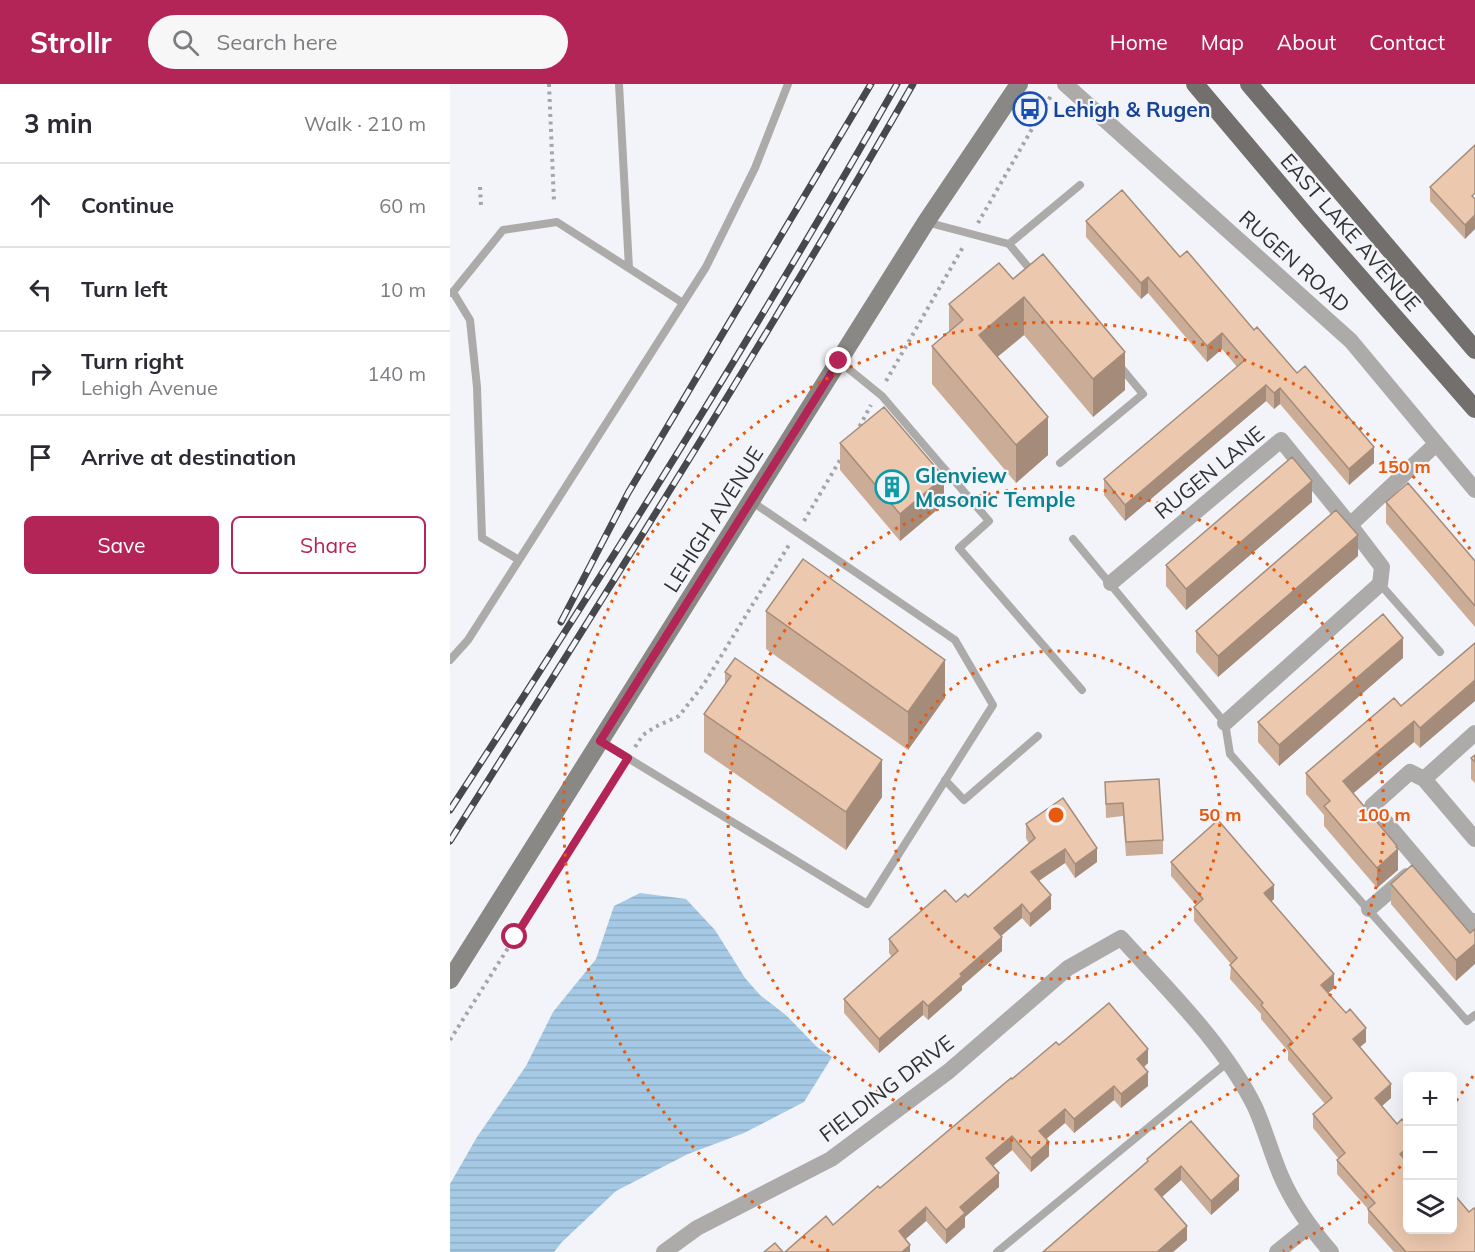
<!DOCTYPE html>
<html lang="en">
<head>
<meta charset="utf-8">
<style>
  body { margin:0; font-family:Mulish,sans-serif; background:#f7f7f7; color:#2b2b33 }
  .controls { position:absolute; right:18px; bottom:18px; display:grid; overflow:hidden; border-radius:9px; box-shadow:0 6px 24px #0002 }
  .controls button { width:54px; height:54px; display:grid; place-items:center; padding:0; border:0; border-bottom:2px solid #e1e1e2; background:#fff; color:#2b2b33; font:30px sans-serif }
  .stop { position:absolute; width:18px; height:18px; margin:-14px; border:4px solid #b32457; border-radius:50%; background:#fff }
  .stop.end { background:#b32457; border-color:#fff; box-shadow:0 2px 6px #0008 }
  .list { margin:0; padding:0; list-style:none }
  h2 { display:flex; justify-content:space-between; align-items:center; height:78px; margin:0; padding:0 24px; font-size:26px }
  h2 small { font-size:20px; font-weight:400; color:#7c7c81 }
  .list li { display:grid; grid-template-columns:39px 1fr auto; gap:18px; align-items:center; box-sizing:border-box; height:84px; padding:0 24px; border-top:2px solid #e1e1e2 }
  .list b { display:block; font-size:22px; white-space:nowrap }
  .list p { margin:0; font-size:20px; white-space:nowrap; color:#7c7c81 }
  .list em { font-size:20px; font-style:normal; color:#7c7c81 }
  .actions { display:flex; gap:12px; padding:18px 24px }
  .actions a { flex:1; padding:14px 0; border:2px solid #b32457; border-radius:9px; text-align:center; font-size:21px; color:#b32457 }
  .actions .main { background:#b32457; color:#fff }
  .icon { flex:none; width:33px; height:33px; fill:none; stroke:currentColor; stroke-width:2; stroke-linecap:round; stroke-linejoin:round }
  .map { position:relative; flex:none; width:1025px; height:1168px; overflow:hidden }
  header { display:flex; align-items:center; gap:36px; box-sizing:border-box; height:84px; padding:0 30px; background:#b32457; color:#fff }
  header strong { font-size:28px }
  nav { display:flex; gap:33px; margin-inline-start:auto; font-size:21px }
  .search { width:420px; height:54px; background:#f7f7f7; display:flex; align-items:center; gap:15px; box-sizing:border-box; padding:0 21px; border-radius:33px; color:#7c7c81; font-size:22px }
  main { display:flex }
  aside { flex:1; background:#fff }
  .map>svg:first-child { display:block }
</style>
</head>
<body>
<header>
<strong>Strollr</strong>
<div class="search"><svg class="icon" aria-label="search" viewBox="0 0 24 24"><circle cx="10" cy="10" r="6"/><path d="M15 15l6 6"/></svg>Search here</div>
<nav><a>Home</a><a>Map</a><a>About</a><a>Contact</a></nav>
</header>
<main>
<aside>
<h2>3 min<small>Walk · 210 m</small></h2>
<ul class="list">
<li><svg class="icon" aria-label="ahead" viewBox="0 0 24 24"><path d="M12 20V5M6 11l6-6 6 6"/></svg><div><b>Continue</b></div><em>60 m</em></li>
<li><svg class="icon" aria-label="left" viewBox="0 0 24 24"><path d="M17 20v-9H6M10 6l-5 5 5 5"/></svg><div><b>Turn left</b></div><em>10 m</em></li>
<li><svg class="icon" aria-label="right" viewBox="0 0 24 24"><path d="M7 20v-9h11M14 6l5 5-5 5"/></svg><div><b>Turn right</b><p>Lehigh Avenue</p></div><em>140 m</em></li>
<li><svg class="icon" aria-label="arrive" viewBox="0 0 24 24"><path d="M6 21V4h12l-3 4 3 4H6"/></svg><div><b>Arrive at destination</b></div></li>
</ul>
<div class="actions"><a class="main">Save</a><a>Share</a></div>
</aside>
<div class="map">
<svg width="1025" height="1168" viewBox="0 0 1025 1168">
  <defs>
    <pattern id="water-rules" width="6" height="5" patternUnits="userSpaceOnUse" patternTransform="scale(1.5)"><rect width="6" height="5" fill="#a6cae5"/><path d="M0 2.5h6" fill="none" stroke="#8faec5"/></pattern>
  </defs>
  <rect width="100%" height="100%" fill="#f3f4f9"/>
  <path fill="url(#water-rules)" d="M190,809L236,815L265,846L295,894L310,911L337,932L367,963L382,973L354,1018L294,1049L238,1070L166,1107L112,1158L104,1168H0V1100L27,1053L76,982L103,928L146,875L164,822Z"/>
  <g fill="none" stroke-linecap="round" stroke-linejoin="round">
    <path stroke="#a4a5a9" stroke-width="4" stroke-dasharray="3 4.5" stroke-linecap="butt" d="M99,0L104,118
      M30,103L31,121
      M528,139L602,10
      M436,297L513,163
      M406,349L421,321
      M354,437L393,371
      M185,663L193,651L205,643L229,632L254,600L339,461
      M0,956L171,685"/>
    <path stroke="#adabaa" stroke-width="8" d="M169,0L179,184
      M476,138L559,160L630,101
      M559,160L584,190
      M3,208L20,236L27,303L32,454L69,476
      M0,209L3,208L53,146L107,138L233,219
      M389,277L432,312L539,437L509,464L632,606
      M610,379L693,310L669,281
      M623,455L775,639L780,670L1017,937L1025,931
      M930,500L990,568
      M0,576L18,556L256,183L305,84L338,0
      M150,657L417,820L543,621L505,556L301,417
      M495,696L514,716L588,652
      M547,1168L778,978"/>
    <path stroke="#adabaa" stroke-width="16" d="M615,0L901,257L1025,406
      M661,499L831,356L900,441
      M775,639L930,500L932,483L900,441L986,360
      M974,695L1025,649
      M1025,755L974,695L960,688L922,722L1022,840L1025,837
      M919,825L957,792
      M214,1168L247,1144L381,1075L499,987L618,884L671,854C718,906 774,960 805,1023C815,1045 821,1069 831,1092C843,1120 861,1145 881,1168
      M827,1168L859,1142"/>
    <path stroke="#8a8885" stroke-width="18" d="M0,896L476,138L569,0"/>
    <path stroke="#726f6c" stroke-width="18" d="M745,0L858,134L1025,325
      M799,0L1025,266"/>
    <g stroke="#47484b" stroke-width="7">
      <path id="rail" d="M111,538L178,409L421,0
        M0,726C155,488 307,247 447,0
        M0,757C158,506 316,257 463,0"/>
    </g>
    <use href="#rail" stroke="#f3f4f9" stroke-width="4.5" stroke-dasharray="14" stroke-linecap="butt"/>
  </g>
  <path fill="#cbac96" d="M1025,61L1015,155L980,117V103Z
    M636,137L730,173L804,246L924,379L899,401L830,320L824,325L816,317L675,437L654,411V395L787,283L772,265L757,278L698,209L691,215L636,153Z
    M563,195L675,306L643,333L574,251L547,273L598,371L566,399L482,300V262L499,248V220Z
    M390,359L494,420L450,457L390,386Z
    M862,418L736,526L716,502V481Z
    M936,418L1025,477V543L936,439Z
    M908,472L768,593L746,568V547Z
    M316,527L495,614L458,666L316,565Z
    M1025,559L970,664L964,658L903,709L947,764L948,786L927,804L874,742V731L856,710V689L951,622Z
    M953,574L829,682L808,658V638Z
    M275,588L432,713L396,766L254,668V630L275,600Z
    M1025,671V699L1021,695V674Z
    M655,698L713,756V770L676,772L673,732L656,734Z
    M576,740L647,778L625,794L615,779L589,797L601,825L580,843L572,834L551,852L552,867L512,902V906L478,936L473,931L429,969L394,929V915L442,873L439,869V855L506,818L518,813L579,760L576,754Z
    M721,778L824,815L821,818L884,904L878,909L916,958L910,963L941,1014L932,1022L957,1146L1025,1168H944L918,1139V1125L887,1090V1076L889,1075L863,1044V1030L875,1020L838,976V967L811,935V930L780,895L781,880L744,837V823L746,821L721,792Z
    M941,800L1020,849L1006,897L941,820Z
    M609,961L698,979L694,983L698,1002L671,1024L664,1016L624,1049L615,1039L596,1055L599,1072L581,1088L562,1066L543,1082L549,1103L515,1133V1143L496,1160L476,1137L455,1155L460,1168L383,1141L430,1104L562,995Z
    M741,1037L789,1106L761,1131L731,1096L712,1113L737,1156L723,1168H593L697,1078V1075Z"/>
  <path fill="#a58c7a" d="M1025,131V145L1015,155V141Z
    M698,193V209L691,215V199Z
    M574,213V251L529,288V251Z
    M772,249V265L757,278V262Z
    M675,268V306L643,333V295Z
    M816,301V317L675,437V421Z
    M830,304V320L824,325V309Z
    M598,333V371L566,399V361Z
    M924,363V379L899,401V385Z
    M494,393V420L450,457V430Z
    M862,397V418L736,526V505Z
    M908,451V472L768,593V572Z
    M953,554V574L829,682V661Z
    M495,576V614L458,666V628Z
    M1025,596V617L970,664V644Z
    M964,637V658L893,718V697Z
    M432,676V713L396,766V728Z
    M947,762V766L948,765V786L927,804V784Z
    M647,764V778L625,794V780Z
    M615,765V779L581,802V788Z
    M824,801V815L814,823V809Z
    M601,811V825L580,843V830Z
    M572,820V834L544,858V844Z
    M552,853V867L512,902V906L478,936V922L510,890Z
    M1025,860V880L1006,897V876Z
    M884,890V904L871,915V901Z
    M473,917V931L429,969V955Z
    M916,944V958L903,969V955Z
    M698,965V979L687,989V975Z
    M698,988V1002L671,1024V1010Z
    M941,1000V1014L925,1028V1014Z
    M664,1002V1016L624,1049V1035Z
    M615,1025V1039L589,1061V1047Z
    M562,1052V1066L536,1088V1074Z
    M599,1058V1072L581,1088V1074Z
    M957,1064V1078L950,1070Z
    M731,1082V1096L705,1119V1105Z
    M549,1089V1103L515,1133V1143L496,1160V1146L510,1123Z
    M789,1092V1106L761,1131V1117Z
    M476,1123V1137L449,1161V1147Z
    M737,1142V1156L723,1168H707Z
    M460,1161V1168H452Z"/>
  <path fill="#ecc8ae" stroke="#a58c7a" stroke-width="1.5" d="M1025,61V109L1022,112L1025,115V131L1015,141L980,103Z
    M672,106L730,173L737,167L804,246L807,243L847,289L855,282L924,363L899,385L830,304L824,309L816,301L675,421L654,395L795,276L772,249L757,262L698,193L691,199L636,137Z
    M593,170L675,268L643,295L574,213L529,251L598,333L566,361L482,262L513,236L499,220L549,179L563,195Z
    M434,323L494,393L450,430L390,359Z
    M842,373L862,397L736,505L716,481Z
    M958,399L1025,477V522L936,418Z
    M886,426L908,451L768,572L746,547Z
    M353,475L495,576L458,628L316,527Z
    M933,530L953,554L829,661L808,638Z
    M1025,559V596L970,644L964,637L893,697L947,762L946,763L948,765L927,784L874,722L880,717L856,689L944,614L951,622Z
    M285,574L432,676L396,728L254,630L281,592L275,588Z
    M1025,671V678L1021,674Z
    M709,695L713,756L676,758L673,719L656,720L655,698Z
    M613,714L647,764L625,780L615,765L581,788L601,811L580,830L572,820L544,844L552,853L510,890L512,892L478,922L473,917L429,955L394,915L448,867L439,855L495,806L506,818L515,810L518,813L585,754L576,740Z
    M768,736L824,801L814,809L884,890L871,901L896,929L900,925L916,944L903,955L941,1000L925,1014L947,1040L952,1035L957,1040V1064L950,1070L957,1078V1146H1002V1108L1019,1128L1024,1124L1025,1125V1168H956L918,1125L925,1119L887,1076L895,1069L863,1030L882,1014L838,962L843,959L811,921L813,919L780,881L787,874L744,823L753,815L721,778Z
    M962,781L1020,849L1025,845V860L1006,876L941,800Z
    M659,919L698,965L687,975L698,988L671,1010L664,1002L624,1035L615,1025L589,1047L599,1058L581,1074L562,1052L536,1074L549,1089L510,1123L515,1129L496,1146L476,1123L449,1147L460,1161L452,1168H335L376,1132L383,1141L428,1102L430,1104L561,994L562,995L606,958L609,961Z
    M741,1037L789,1092L761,1117L731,1082L705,1105L737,1142L707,1168H593L698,1077L697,1075Z
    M325,1159L333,1168H314Z"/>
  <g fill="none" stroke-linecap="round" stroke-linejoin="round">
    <path stroke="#b32457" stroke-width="8" d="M65,853L178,674L150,657L389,277"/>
  </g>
  <g fill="none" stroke="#e8590c" stroke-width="3" stroke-dasharray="3 6">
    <circle cx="606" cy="731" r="164"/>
    <circle cx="606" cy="731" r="328"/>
    <path d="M1023 992A492 492 0 0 1 1004 1020M957 1076A492 492 0 0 1 833 1167M379 1167A492 492 0 1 1 1023 470"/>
  </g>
  <defs>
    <g id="bus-ring" transform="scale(1.725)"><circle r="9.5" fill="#f3f4f9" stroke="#1a4fb4" stroke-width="1.5"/><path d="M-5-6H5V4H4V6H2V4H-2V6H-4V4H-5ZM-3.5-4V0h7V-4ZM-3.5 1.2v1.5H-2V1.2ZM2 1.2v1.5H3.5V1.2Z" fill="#1a4fb4"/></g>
    <g id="building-ring" transform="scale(1.725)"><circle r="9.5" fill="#f3f4f9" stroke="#0f9aa8" stroke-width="1.5"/><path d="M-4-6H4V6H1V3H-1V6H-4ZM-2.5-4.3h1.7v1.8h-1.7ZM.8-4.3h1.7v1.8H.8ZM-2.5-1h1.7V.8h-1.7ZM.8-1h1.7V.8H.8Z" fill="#0f9aa8"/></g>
  </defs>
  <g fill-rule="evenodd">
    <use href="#bus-ring" x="580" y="25"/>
    <use href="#building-ring" x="442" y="403"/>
  </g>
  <g text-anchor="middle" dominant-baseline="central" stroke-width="4.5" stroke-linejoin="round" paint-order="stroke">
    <g font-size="21" font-weight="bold" fill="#164399" stroke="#f3f4f9" text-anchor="start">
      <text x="603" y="25">Lehigh &amp; Rugen</text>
    </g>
    <g font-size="21" fill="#303133" stroke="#f3f4f9">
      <text transform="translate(901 148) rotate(49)">EAST LAKE AVENUE</text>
      <text transform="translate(845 177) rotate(42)">RUGEN ROAD</text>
      <text transform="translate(759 388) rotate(-39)">RUGEN LANE</text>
      <text transform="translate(263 435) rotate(-58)">LEHIGH AVENUE</text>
      <text transform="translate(436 1004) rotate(-37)">FIELDING DRIVE</text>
    </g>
    <g font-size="21" font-weight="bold" fill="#0d838f" stroke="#f3f4f9" text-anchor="start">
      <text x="465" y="391">Glenview<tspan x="465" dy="24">Masonic Temple</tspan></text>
    </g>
  </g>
  <circle cx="606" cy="731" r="9" fill="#e8590c" stroke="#f3f4f9" stroke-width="3"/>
  <g font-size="18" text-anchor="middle" font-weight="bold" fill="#e8590c" stroke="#f3f4f9" stroke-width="4.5" stroke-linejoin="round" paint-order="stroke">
    <text x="954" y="389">150 m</text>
    <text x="770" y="737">50 m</text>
    <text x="934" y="737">100 m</text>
  </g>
</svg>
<div class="controls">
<button>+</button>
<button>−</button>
<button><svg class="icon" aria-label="layers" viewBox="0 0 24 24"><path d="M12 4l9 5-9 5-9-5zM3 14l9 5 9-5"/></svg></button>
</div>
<div class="stop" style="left:65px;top:853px"></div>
<div class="stop end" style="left:389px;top:277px"></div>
</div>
</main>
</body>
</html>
